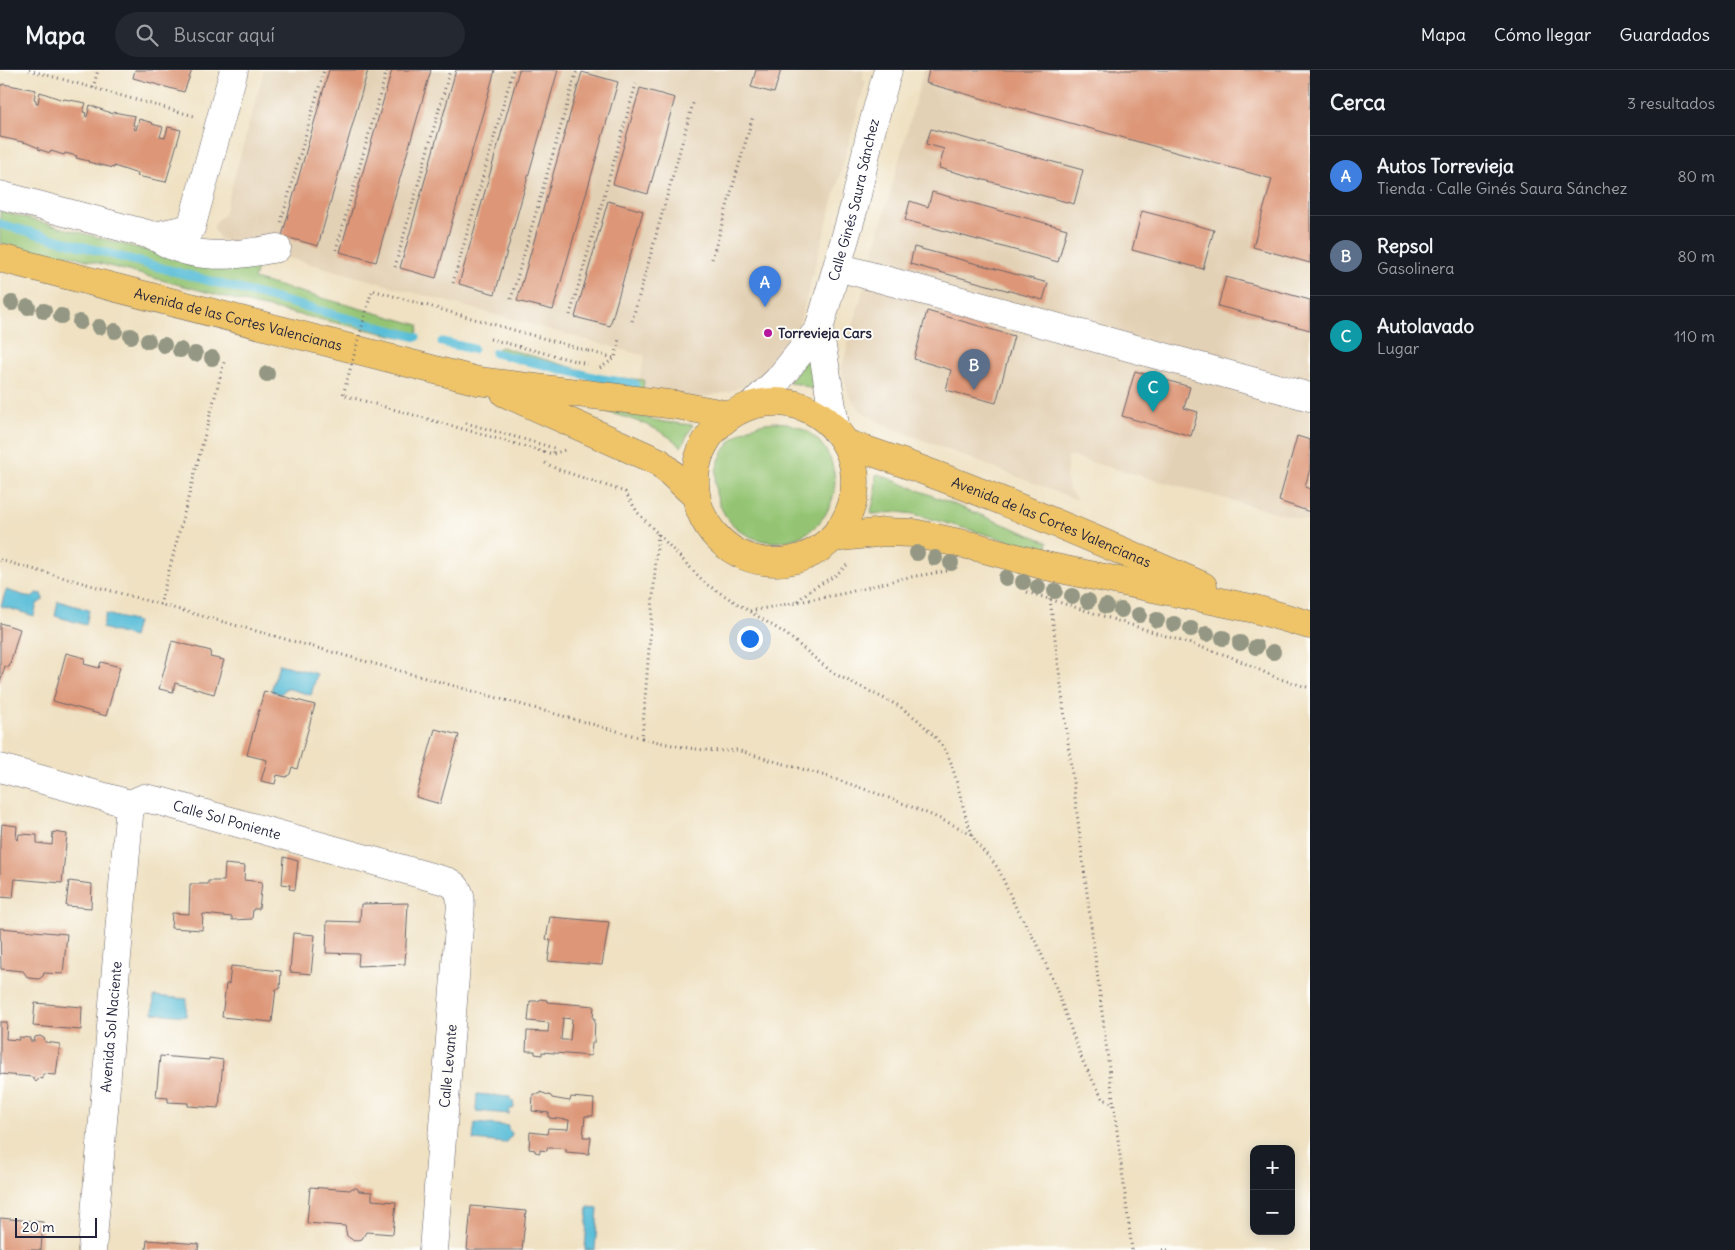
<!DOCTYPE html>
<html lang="es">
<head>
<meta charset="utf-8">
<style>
  body { margin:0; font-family:Delius,sans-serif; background:#242831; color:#f1f3f6 }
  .controls { position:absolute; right:15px; bottom:15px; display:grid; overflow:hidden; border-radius:10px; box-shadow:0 2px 12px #0003 }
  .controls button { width:45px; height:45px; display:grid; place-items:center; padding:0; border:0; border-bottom:1px solid #363941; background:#171b24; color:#f1f3f6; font:25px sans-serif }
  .scale { position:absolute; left:15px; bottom:12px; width:82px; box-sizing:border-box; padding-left:5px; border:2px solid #22223b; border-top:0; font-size:14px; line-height:18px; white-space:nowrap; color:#22223b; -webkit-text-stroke:4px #fdfcf7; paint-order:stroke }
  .you { position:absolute; left:749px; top:568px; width:18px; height:18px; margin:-12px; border:4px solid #fff; border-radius:50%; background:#1a73e8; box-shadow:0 0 0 8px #1a73e833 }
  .badge { display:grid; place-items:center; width:32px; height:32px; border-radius:50%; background:#d690ce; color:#fff; font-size:16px; font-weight:700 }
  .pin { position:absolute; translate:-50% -41px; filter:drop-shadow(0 1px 2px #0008) }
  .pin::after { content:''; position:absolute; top:26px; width:18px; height:15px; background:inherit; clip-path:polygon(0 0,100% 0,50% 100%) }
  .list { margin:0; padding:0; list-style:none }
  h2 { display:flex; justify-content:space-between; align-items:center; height:65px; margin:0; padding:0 20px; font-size:21px }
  h2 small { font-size:16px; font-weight:400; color:#9ea1a6 }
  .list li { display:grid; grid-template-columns:32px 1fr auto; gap:15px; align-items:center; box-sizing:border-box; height:80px; padding:0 20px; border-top:1px solid #363941 }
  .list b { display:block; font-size:19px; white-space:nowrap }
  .list p { margin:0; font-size:16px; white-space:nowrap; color:#9ea1a6 }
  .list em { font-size:16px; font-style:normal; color:#9ea1a6 }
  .icon { flex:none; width:28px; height:28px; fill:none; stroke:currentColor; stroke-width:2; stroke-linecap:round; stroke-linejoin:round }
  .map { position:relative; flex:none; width:1310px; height:1180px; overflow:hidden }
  header { display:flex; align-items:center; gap:30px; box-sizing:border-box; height:70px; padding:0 25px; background:#171b24; border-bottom:1px solid #363941 }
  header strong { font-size:24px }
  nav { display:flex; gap:28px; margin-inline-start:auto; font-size:18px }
  .search { width:350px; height:45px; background:#242831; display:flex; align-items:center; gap:12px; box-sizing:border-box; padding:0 18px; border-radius:28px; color:#9ea1a6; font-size:19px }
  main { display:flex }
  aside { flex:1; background:#171b24 }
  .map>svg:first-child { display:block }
</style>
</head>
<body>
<header>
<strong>Mapa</strong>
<div class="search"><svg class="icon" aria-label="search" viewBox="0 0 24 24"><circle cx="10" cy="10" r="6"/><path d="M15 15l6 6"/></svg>Buscar aquí</div>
<nav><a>Mapa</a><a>Cómo llegar</a><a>Guardados</a></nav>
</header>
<main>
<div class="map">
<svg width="1310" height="1180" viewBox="0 0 1310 1180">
  <rect width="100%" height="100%" fill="#fdfcf7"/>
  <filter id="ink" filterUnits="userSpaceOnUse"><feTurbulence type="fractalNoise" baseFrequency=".02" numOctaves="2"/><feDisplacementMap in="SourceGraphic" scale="10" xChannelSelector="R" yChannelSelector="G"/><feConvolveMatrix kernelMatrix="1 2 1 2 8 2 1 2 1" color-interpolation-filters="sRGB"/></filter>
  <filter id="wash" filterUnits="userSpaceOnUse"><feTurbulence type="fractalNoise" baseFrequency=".0096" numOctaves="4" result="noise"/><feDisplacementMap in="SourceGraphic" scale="20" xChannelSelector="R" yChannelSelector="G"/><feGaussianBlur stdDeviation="1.12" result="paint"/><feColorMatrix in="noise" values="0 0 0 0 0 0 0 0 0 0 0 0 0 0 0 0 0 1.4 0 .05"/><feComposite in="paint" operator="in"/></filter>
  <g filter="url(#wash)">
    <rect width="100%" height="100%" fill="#efe1c2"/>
    <path fill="#e3d1b5" d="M264,0H864L862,10L866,11L795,269L768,303L758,310L728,322L697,328L637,318L645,286L220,169L214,159L215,153L224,144Z
      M924,0H1310V452L1068,386L1066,408L1069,419L1077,430L892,358L877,351L859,339L849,325L841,300Z"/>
    <path fill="#94c473" stroke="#5b7357" d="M0,141L175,188L259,190L254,209L419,255L416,269L414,270L251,234L68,185L49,186L0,173Z
      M501,277L602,306L644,310L643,319L618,315L498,287L495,283L497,279Z
      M811,280L817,321L799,314L789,313Z
      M608,339L664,352L693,355L681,377C661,357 634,350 607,342Z
      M715 412a60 60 0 1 1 120 0a60 60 0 1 1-120 0Z
      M878,404L1048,472L1045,481L914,444L898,442L872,444L871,442L875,425L876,405Z"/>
    <path fill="#5abed8" stroke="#3e708a" d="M6,520L32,528L36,523L42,524L43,530L37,534L34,546L1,536Z
      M58,531L89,540L86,555L55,546Z
      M106,544L137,552L133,567L102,558Z
      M279,594L317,604L311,625L286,618L281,624L271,621Z
      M154,926L187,929L186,946L153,943Z
      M477,1024L510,1027V1030L513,1031L514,1038L509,1040V1044L476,1041Z
      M475,1053L508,1056V1059L512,1063L511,1067L507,1070L506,1073L473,1070Z
      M588,1137L598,1138L595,1180H585Z"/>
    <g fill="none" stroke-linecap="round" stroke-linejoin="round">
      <path stroke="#5abed8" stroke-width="9" d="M0,154L416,267
        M442,272L473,279
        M495,283L602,309L635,314"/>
    </g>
    <g id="blocks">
      <path fill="#dd9778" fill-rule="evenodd" d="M135,0H192L184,22L133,8Z
        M329,0H368L318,176L282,166Z
        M392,0H431L376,192L340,182Z
        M456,0H495L436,208L400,198Z
        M519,0H558L495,224L459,214Z
        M756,0H781L774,23L751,17Z
        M929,0H1310V193L1253,177L1272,109L926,13Z
        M582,2L618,12L553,240L517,231Z
        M3,14L36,20L34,29L36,30V33H38L40,22L63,30L64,29L86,33L83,42L86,43L85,46L87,47L90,35L113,44V42L135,46L133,55L135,56L134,59L136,60L139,49L153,53L152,54L163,57L160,67L165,68L168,57L181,60L166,112L137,106L138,104L114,96V98L88,92L89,91L76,88L77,86L65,83L64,85L51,81L50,83L38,79L39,78L27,73L0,67V15H3Z
        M640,18L675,28L648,124L613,114Z
        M931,59L1083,100L1074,134L939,98L944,79L926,74Z
        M932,122L1067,159L1058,192L905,150L910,131L928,137Z
        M608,131L643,141L610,256L575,247Z
        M1142,141L1214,160L1203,199L1132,180Z
        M914,177L1048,213L1043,230L910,194Z
        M1226,207L1310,230V260L1218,236Z
        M927,241L1014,266L996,333L946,320L951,300L914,289Z
        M1135,301L1190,317L1184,338L1198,342L1191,366L1122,346Z
        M1297,366L1310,370V399L1305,417L1310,419V442L1279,431Z
        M0,553L20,559L9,597L5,596L0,613Z
        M172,571L211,581L210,587L224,590L214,624L175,613L173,622L159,619Z
        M66,583L85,588L84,594L99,598L101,592L120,597L106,646L53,631Z
        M264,621L315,635L297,699L292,697L290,704L286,707L277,705L275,714L261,711L267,690L247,685Z
        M435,659L459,665L440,734L416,727Z
        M2,754L17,756L16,769L18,770L19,764L37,765V773L52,775L53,762L67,764L62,813L15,809L13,828L0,827V768H1Z
        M284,787L298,791L295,820L289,819L290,815L282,814Z
        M225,794L245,796L244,810L262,812L259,839H253L252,849L232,850V847L222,846L203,844L202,860L171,858L172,843L189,844L190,814H208V811H224Z
        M69,811L92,814L91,838L66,836Z
        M408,833L405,894L358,896L359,884L326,883L327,851L360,852L361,834Z
        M550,847L609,852L602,895L548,891L551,870L546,869Z
        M0,858L67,864L63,904L44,903L43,906L39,909L28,908L23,901L1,899Z
        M293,863L315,865L311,904L290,902Z
        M231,896L281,901L280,919H276L272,952L222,947L226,914H229Z
        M540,929L547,930V932L594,936L593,949H595L594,973H592L591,986L542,982V985L535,984V981H526L527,961L548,962L549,953L528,951L530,931H539ZM563,948L572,949L570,970H561Z
        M35,933L82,937L81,960L33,956Z
        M0,952H7L6,969L19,970V967L30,968V971H34L35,967L40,966L44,968L45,972L60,974L56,1005L43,1004V1009L40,1008L36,1012L32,1007L0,1004Z
        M160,986L209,990V988L223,990L219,1038L188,1036V1033L168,1032V1028L156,1027Z
        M540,1022L551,1026L552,1028L563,1030L570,1031L571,1027L594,1029L593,1046H585L583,1067H591L589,1084L566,1082V1079L559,1078H547V1081L540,1080V1083L535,1082V1080L529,1079L530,1062L547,1064L548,1058L568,1059L569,1050L549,1048V1043L532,1041L533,1024H540Z
        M310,1117L350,1120L352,1118H357L359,1121L372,1122V1130L396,1132L393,1164L366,1162L362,1169L354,1171L347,1166L345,1156L307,1153Z
        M471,1136L526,1141L522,1180H467Z
        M0,1148L43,1152L41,1180H0Z
        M147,1170L199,1174L198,1180H146Z"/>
    </g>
  </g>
  <g filter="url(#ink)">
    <use href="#blocks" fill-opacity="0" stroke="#6a656a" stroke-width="1"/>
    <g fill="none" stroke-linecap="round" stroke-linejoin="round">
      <g stroke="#6a656a" stroke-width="29">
        <g id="minor">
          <path d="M0,125L155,166C190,192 237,186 277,178"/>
          <path d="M155,166L191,158L234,0"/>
          <path d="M838,197L1310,327"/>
          <path d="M819,259L836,361"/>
          <path id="s1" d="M753,334L778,310L819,259L855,134L870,65L888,0"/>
          <path id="s2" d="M0,698L130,734L144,728L163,732L449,812C466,821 460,840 459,857L433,1180"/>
          <path id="s3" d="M92,1180L130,734"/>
        </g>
      </g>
      <g stroke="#6a656a" stroke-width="29">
        <g id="major">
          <path id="s4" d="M0,188L478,311L676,335L729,345"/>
          <path d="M505,323L659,392L696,426"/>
          <circle cx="775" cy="412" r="80"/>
          <path id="s5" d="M845,373C967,413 1085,465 1203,516"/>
          <path d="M833,468L884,462L913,463L977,477L1046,496L1255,539L1310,555"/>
        </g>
      </g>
      <path stroke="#6a656a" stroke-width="3" stroke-dasharray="1 4" stroke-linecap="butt" d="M29,0L194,46
        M93,18L98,0
        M281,152L324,0
        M336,180L387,0
        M712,189L753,46
        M395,197L450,0
        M453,213L513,0
        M511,229L577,0
        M570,245L636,14
        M632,251L694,30
        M490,269L587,294
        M588,281L614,288
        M600,298L615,288L619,269
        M466,353L554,378L553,384
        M544,382L553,384L565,380
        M545,393L557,399L625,422L638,443L706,514L786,564L833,603L899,636L918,650L935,667L946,681L952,695L967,751L975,771L998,798L1015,836L1038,876L1056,918L1083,992L1102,1028L1113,1034
        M0,490L642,668L658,463
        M1027,522L1229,586L1277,608L1310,618
        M1050,529L1132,1180
        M794,534L810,520L836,505L848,494
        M160,535L224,292
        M750,541L846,523L904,508L947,501
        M642,668C674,676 705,683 737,680C765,689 793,696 822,705C873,721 924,740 972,764
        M1162,1180H1171"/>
      <use href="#minor" stroke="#fff" stroke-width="28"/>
      <use href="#major" stroke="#efc469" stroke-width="28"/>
      <path stroke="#6a656a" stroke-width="3" stroke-dasharray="1 4" stroke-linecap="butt" d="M544,382L343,325L372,220L588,281"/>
    </g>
    <g fill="#949783">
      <circle cx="12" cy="233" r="8"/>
      <circle cx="28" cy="237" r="8"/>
      <circle cx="44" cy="241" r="8"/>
      <circle cx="61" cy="246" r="8"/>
      <circle cx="80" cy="252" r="8"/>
      <circle cx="99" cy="257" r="8"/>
      <circle cx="115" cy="261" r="8"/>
      <circle cx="131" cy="266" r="8"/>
      <circle cx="148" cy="271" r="8"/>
      <circle cx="164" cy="275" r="8"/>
      <circle cx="180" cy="280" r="8"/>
      <circle cx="195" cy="284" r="8"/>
      <circle cx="212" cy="288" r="8"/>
      <circle cx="267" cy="304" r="8"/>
      <circle cx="917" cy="483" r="8"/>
      <circle cx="935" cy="488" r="8"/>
      <circle cx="951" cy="493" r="8"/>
      <circle cx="1006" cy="508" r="8"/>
      <circle cx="1023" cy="512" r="8"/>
      <circle cx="1038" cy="517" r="8"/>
      <circle cx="1055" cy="521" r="8"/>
      <circle cx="1072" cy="526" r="8"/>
      <circle cx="1088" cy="531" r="8"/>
      <circle cx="1106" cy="536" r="8"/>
      <circle cx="1121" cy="540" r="8"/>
      <circle cx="1139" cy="545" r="8"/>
      <circle cx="1157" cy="550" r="8"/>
      <circle cx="1174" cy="554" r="8"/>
      <circle cx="1191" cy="559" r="8"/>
      <circle cx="1207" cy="564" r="8"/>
      <circle cx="1223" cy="568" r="8"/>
      <circle cx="1240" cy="573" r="8"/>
      <circle cx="1256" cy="577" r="8"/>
      <circle cx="1273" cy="582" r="8"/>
    </g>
  </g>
  <circle fill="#b5179e" stroke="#fdfcf7" stroke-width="2" cx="768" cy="263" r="5"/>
  <g text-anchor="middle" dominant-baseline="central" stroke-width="4" stroke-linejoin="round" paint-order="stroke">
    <g font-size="14" fill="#22223b" stroke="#fdfcf7">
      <text stroke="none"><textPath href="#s1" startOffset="234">Calle Ginés Saura Sánchez</textPath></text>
      <text stroke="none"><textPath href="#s4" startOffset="246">Avenida de las Cortes Valencianas</textPath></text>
      <text stroke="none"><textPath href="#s5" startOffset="221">Avenida de las Cortes Valencianas</textPath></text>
      <text stroke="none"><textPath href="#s2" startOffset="236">Calle Sol Poniente</textPath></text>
      <text stroke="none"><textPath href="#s3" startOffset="224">Avenida Sol Naciente</textPath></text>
      <text transform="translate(448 996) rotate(-85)">Calle Levante</text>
    </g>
    <g font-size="14" font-weight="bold" fill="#22223b" stroke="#fdfcf7" text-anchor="start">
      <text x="778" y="263">Torrevieja Cars</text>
    </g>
  </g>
</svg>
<div class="controls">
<button>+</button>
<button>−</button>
</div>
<div class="scale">20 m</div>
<div class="you"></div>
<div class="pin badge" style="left:765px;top:237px;background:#3f7fe0">A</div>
<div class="pin badge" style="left:974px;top:320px;background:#5c6f8a">B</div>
<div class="pin badge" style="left:1153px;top:342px;background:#0f9aa8">C</div>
</div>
<aside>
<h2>Cerca<small>3 resultados</small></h2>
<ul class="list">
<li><span class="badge" style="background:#3f7fe0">A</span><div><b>Autos Torrevieja</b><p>Tienda · Calle Ginés Saura Sánchez</p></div><em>80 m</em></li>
<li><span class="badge" style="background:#5c6f8a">B</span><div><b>Repsol</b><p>Gasolinera</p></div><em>80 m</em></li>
<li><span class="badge" style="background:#0f9aa8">C</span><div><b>Autolavado</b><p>Lugar</p></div><em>110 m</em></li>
</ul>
</aside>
</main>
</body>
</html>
